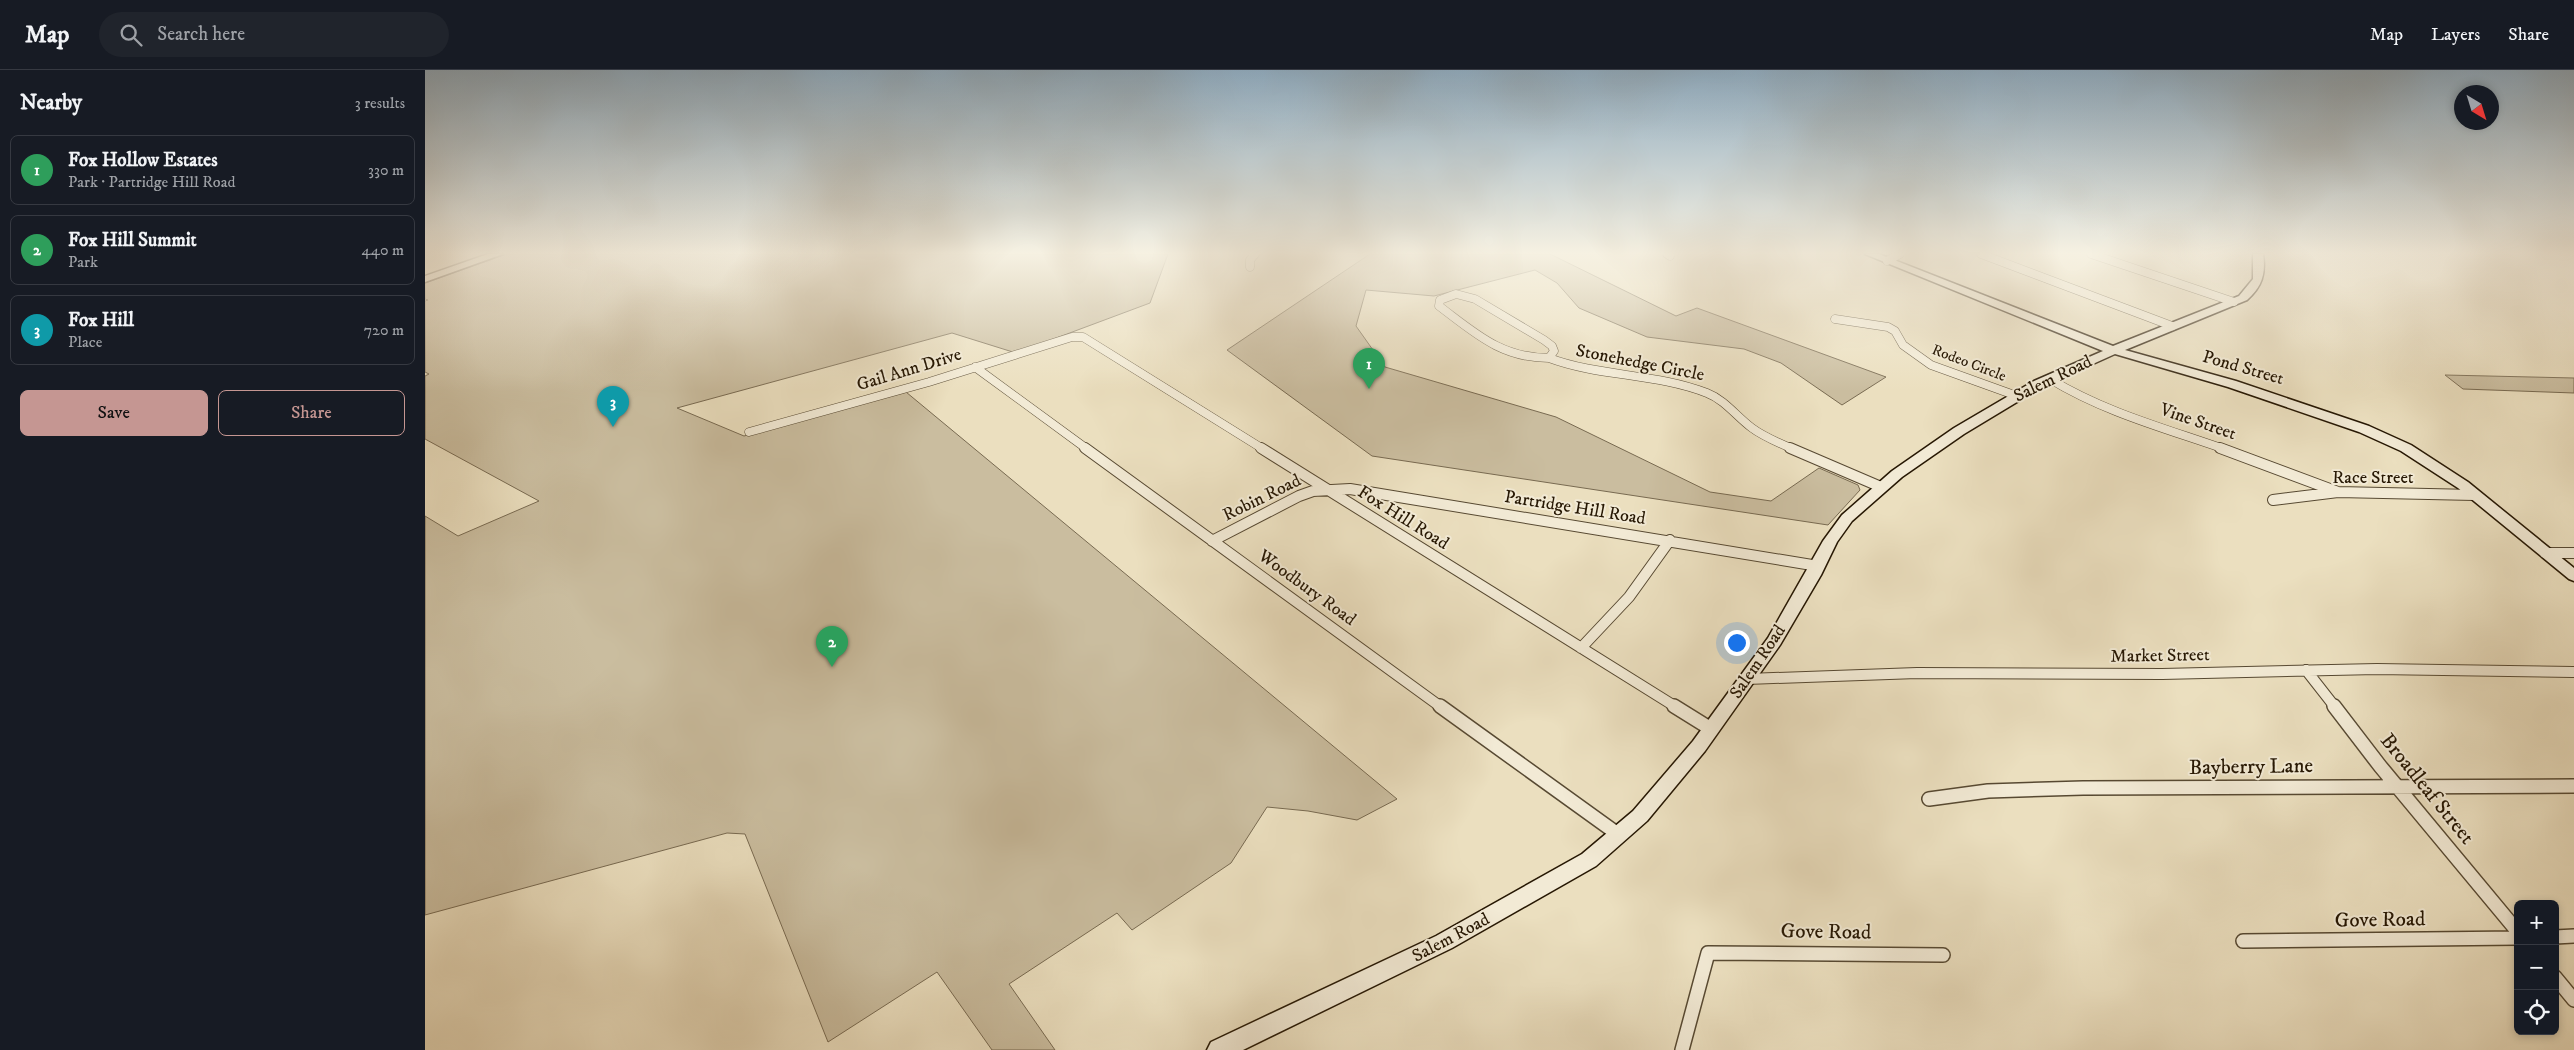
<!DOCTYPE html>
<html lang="en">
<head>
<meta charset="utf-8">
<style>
  body { margin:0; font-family:"IM FELL DW Pica",serif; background:#20242c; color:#f1f3f6 }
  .controls { position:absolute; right:15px; bottom:15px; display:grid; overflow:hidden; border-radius:8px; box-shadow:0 2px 8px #0003 }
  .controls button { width:45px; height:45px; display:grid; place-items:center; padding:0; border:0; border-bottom:1px solid #363941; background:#171b24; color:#f1f3f6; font:25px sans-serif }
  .compass { position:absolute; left:2029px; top:15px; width:45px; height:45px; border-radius:50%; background:#171b24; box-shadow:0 2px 8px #0003; rotate:142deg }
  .you { position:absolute; left:1311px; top:572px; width:18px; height:18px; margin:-12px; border:4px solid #fff; border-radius:50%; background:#1a73e8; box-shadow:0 0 0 8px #1a73e833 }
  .badge { display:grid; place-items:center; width:32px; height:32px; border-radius:50%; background:#c59692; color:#fff; font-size:16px; font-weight:700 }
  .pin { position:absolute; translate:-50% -41px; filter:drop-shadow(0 1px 2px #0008) }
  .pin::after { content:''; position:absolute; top:26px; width:18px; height:15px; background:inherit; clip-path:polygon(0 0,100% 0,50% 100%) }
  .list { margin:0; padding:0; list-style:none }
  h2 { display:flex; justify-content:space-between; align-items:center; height:65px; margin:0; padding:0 20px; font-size:21px }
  h2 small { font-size:16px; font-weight:400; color:#9ea1a6 }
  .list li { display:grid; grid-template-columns:32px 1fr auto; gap:15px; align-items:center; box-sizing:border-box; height:70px; margin:0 10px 10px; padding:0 10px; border:1px solid #363941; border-radius:8px }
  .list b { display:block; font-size:19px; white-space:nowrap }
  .list p { margin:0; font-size:16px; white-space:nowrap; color:#9ea1a6 }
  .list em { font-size:16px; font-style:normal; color:#9ea1a6 }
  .actions { display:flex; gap:10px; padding:15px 20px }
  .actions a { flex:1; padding:11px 0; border:1px solid #c59692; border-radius:8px; text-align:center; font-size:18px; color:#c59692 }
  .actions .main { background:#c59692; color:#111 }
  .icon { flex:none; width:28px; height:28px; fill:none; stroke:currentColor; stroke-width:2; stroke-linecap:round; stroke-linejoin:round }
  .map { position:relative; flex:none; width:2149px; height:980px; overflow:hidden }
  header { display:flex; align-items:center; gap:30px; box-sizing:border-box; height:70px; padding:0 25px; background:#171b24; border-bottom:1px solid #363941 }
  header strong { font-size:24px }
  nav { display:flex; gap:28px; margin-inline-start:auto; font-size:18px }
  .search { width:350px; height:45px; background:#20242c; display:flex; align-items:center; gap:12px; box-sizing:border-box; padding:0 18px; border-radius:28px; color:#9ea1a6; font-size:19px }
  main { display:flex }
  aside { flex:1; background:#171b24 }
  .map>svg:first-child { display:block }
</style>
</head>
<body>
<header>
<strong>Map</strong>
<div class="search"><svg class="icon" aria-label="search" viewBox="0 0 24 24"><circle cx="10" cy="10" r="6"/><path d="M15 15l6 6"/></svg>Search here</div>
<nav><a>Map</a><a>Layers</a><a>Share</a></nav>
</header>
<main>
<aside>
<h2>Nearby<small>3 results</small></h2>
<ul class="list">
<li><span class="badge" style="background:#2e9e5b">1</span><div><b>Fox Hollow Estates</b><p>Park · Partridge Hill Road</p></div><em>330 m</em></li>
<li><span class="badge" style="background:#2e9e5b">2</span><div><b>Fox Hill Summit</b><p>Park</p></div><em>440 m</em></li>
<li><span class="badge" style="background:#0f9aa8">3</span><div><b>Fox Hill</b><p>Place</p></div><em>720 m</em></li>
</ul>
<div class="actions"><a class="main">Save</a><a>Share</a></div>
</aside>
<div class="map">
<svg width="2149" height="980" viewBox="0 0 2149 980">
  <rect width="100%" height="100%" fill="#ebdfbf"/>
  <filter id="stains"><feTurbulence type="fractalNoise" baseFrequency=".004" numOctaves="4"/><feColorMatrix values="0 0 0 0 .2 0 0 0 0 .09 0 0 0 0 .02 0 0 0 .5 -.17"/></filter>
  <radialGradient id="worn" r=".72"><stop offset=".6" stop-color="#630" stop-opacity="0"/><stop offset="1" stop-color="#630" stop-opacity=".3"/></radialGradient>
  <path fill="#cabd9f" stroke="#786a51" d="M82,184H743L725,233L591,283L527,263L252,338L319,366L481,322L972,729L932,750L883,741L842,737L806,793L707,860L692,843L584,914L630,980H567L512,902L403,972L320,764L302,763L0,845V446L33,466L114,431L0,369V306L4,304L0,302V231L3,230L0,229V213Z
    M945,184H1125L1251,246L1272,238L1461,307L1417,335L1356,293L1319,279L1222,267L1154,238L1132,213L1110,200L1009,226L941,220L931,256L960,297L1131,347L1285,422L1346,431L1394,398L1433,415L1435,420L1403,455L947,386L802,280Z
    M2020,305L2149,308V323L2038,319Z"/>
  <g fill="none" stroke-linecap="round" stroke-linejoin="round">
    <g stroke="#574932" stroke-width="9">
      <path id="street-far2" d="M1242,184L1245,186
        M1556,184L1747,256
        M1666,184L1809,232
        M1462,191L1475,184
        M825,197V190L830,184
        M1031,224L1050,229L1119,270L1127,276L1129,281L1124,288C1076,288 1050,263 1014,236L1015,230Z
        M1410,249L1463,257L1470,261L1478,275L1506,295L1592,326
        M1124,288C1175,307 1231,303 1282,323C1300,330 1311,346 1327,358C1339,367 1354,373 1368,379
        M550,297L662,379
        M1625,309C1679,342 1739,358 1799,379
        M324,362L504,312L647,267H658L838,379"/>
    </g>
    <g stroke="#574932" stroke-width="12">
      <path id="street-far1" d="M660,378L1016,637
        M836,378L1251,637
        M1365,378L1456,417
        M1795,378L1913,422
        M1848,430L1913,422L2049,425
        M787,471L874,426L888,421L925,419L1393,496
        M2120,483H2149
        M1156,578L1204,527L1245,470
        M1881,600L1910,637
        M1322,609L1492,603L1737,604L1952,599L2148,602"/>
    </g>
    <g stroke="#574932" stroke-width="16">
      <path id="street" d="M1015,636L1194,765
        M1249,636L1286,659
        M1909,636L1955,696L2093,862
        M1504,729L1563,721L1658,718L2149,716
        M2130,867L2149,866
        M1818,871L2093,868
        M2130,907L2149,930
        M1257,980L1283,883L1518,885"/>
    </g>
    <g stroke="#261703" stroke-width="3">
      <path id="secondary" d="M63,184H78L0,212V206Z
        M1440,184H1454L1688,276L1814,226L1828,209V184H1838C1841,204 1837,217 1822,230L1700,280L1811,311L1944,356L1986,375L2043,412L2149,498V511L2144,509L2033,418L1976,381L1934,362L1803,317L1690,284L1617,317L1539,364L1477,407L1427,451L1412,472L1396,505L1355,575L1280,681L1222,751L1171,796L1027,878L818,980H782L786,972L1011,866L1157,784L1208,741L1268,671L1343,568L1398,471L1417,445L1467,401L1529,358L1609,311L1678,281Z"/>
    </g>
    <use href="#street-far2" stroke="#f2ead5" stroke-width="8"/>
    <use href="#street-far1" stroke="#f2ead5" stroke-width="10"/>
    <use href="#street" stroke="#f2ead5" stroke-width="13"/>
    <use href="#secondary" fill="#f2ead5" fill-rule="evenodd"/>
  </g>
  <linearGradient id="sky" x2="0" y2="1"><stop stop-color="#8eaabe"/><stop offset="0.57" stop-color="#f6f1e2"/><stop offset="1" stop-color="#f6f1e2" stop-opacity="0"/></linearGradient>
  <rect width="2149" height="321" fill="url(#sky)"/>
  <g text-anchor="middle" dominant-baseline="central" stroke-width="4" stroke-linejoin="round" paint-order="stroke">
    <g font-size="15" fill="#261703" stroke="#f2ead5">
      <text transform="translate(1544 293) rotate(21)">Rodeo Circle</text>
    </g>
    <g font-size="18" fill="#261703" stroke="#f2ead5">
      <text transform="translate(1215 293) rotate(11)">Stonehedge Circle</text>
      <text transform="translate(1818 298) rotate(16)">Pond Street</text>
      <text transform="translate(484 300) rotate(-17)">Gail Ann Drive</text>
      <text transform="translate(1628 309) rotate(-26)">Salem Road</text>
      <text transform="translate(1773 352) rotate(19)">Vine Street</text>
      <text x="1948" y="408">Race Street</text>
      <text transform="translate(837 428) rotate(-26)">Robin Road</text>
      <text transform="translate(1150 438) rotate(9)">Partridge Hill Road</text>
      <text transform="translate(978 448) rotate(32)">Fox Hill Road</text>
      <text transform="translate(882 518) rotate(36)">Woodbury Road</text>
      <text transform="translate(1735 586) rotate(-1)">Market Street</text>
      <text transform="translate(1333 592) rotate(-56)">Salem Road</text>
      <text transform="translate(1026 868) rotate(-28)">Salem Road</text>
    </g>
    <g font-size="21" fill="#261703" stroke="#f2ead5">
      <text transform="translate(1826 697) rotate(-1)">Bayberry Lane</text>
      <text transform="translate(2002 719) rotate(51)">Broadleaf Street</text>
      <text transform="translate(1955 850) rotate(-1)">Gove Road</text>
      <text transform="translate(1401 862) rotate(1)">Gove Road</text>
    </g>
  </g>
  <rect width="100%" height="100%" filter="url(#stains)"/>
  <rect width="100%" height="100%" fill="url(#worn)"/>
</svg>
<div class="controls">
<button>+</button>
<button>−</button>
<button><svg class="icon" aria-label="locate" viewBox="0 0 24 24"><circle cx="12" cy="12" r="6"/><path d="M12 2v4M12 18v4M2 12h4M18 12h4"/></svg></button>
</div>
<svg class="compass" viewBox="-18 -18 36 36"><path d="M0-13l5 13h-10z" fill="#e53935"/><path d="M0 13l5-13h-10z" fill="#9ea1a6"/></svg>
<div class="you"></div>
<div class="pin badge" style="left:944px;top:319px;background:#2e9e5b">1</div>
<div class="pin badge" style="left:407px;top:597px;background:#2e9e5b">2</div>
<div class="pin badge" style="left:188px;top:357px;background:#0f9aa8">3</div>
</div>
</main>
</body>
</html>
